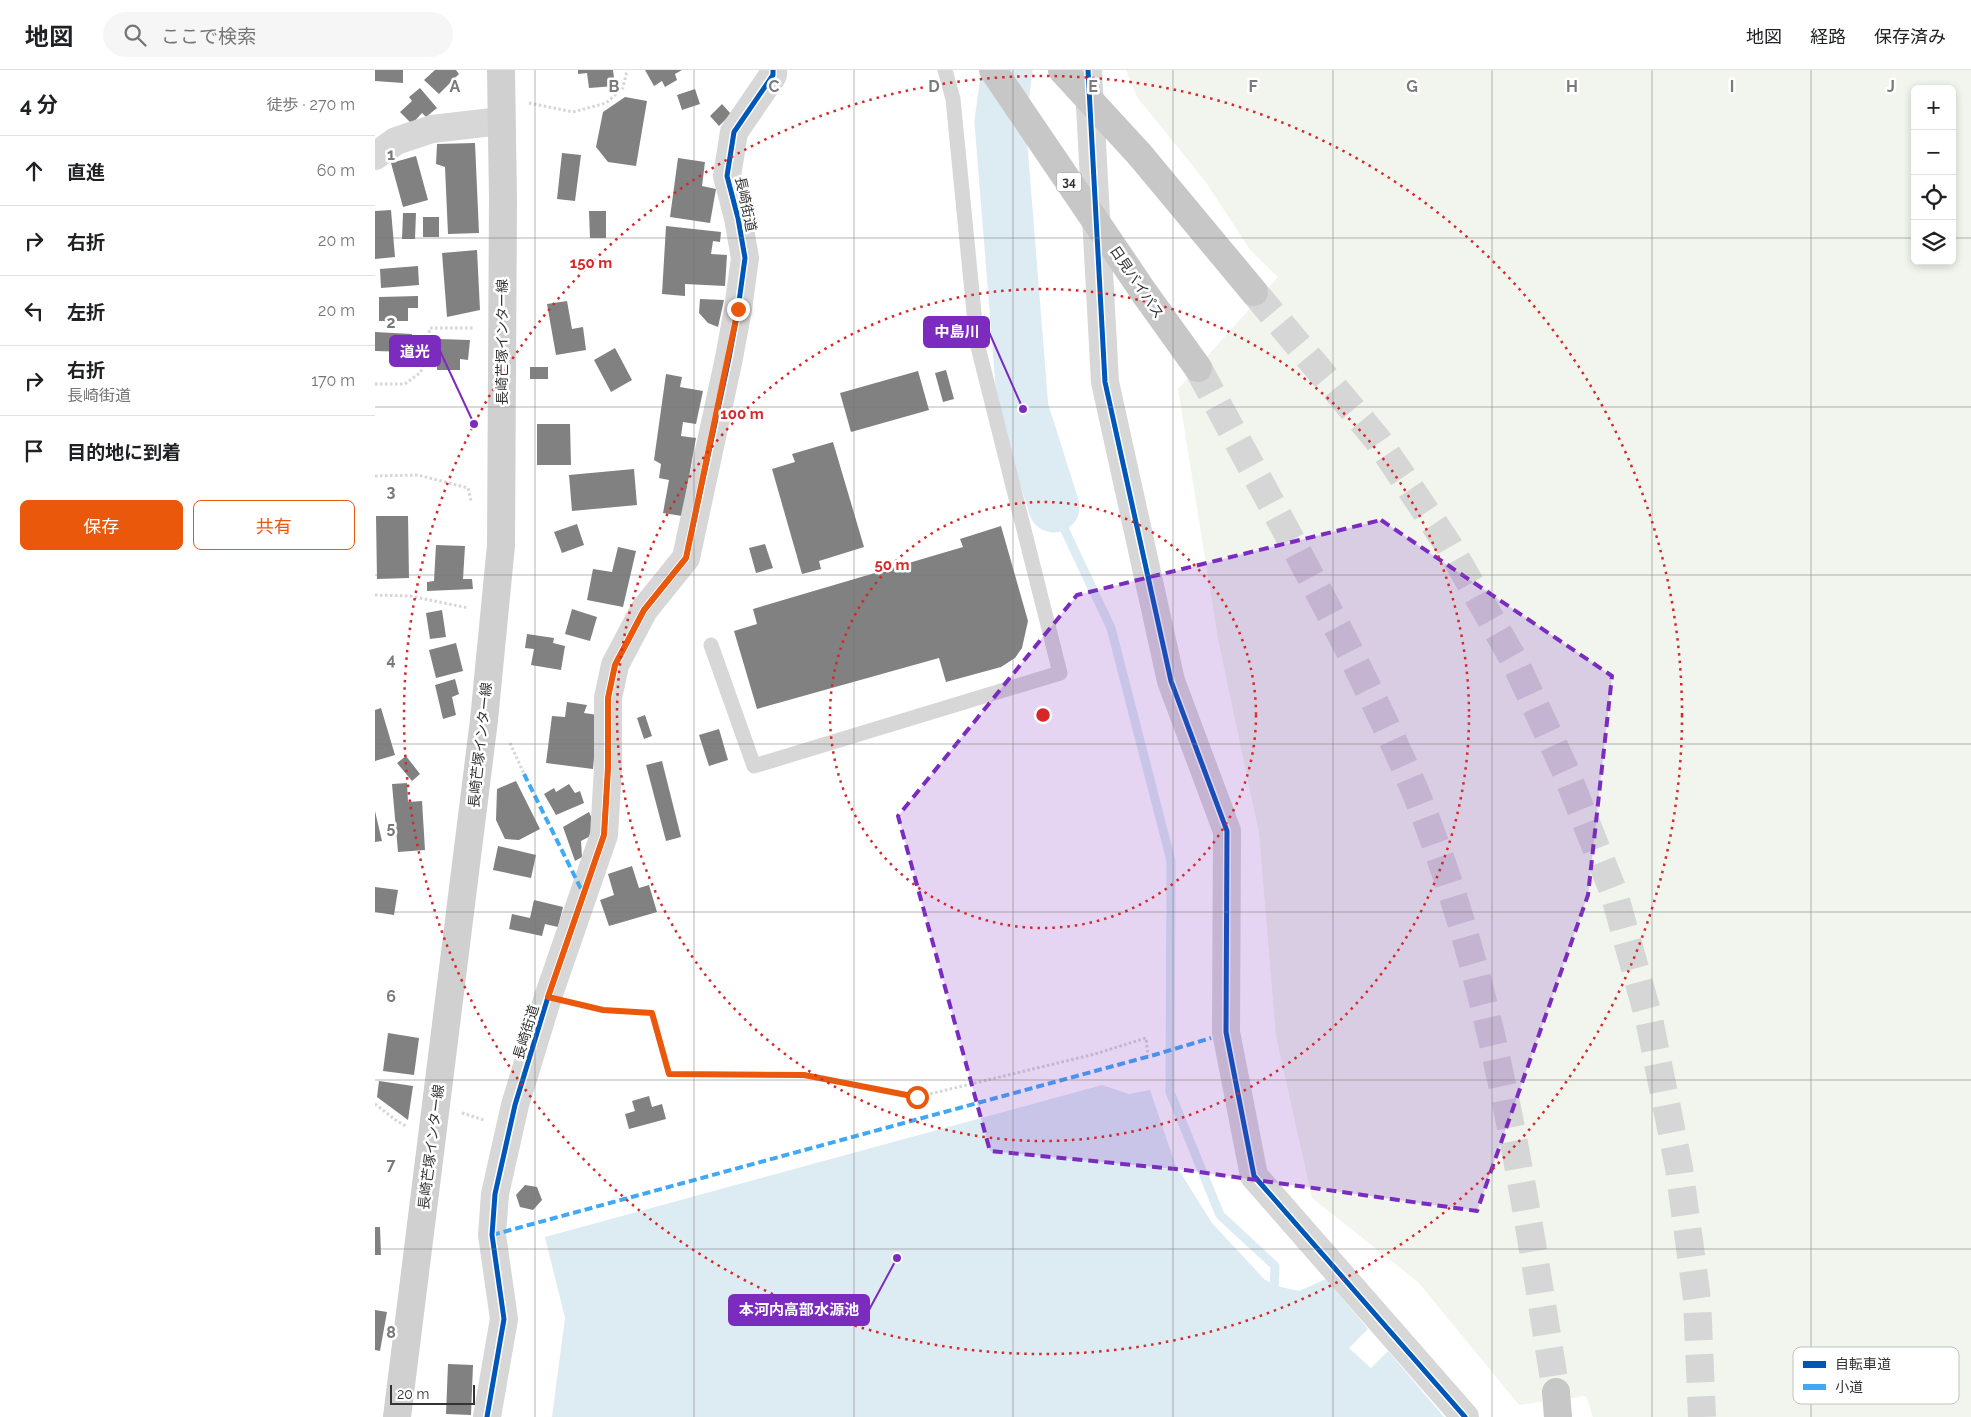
<!DOCTYPE html>
<html lang="ja">
<head>
<meta charset="utf-8">
<style>
  body { margin:0; font-family:Raleway,"Noto Sans JP",sans-serif; background:#f6f6f6; color:#202124 }
  .controls { position:absolute; right:15px; top:15px; display:grid; overflow:hidden; border-radius:8px; box-shadow:0 2px 8px #0003 }
  .controls button { width:45px; height:45px; display:grid; place-items:center; padding:0; border:0; border-bottom:1px solid #e0e0e0; background:#fff; color:#202124; font:25px sans-serif }
  .scale { position:absolute; left:15px; bottom:12px; width:85px; box-sizing:border-box; padding-left:5px; border:2px solid #333; border-top:0; font-size:14px; line-height:18px; white-space:nowrap; color:#333; -webkit-text-stroke:4px #fff; paint-order:stroke }
  .stop { position:absolute; width:15px; height:15px; margin:-11px; border:4px solid #ea580c; border-radius:50%; background:#fff }
  .stop.end { background:#ea580c; border-color:#fff; box-shadow:0 1px 5px #0008 }
  .list { margin:0; padding:0; list-style:none }
  h2 { display:flex; justify-content:space-between; align-items:center; height:65px; margin:0; padding:0 20px; font-size:21px }
  h2 small { font-size:16px; font-weight:400; color:#757577 }
  .list li { display:grid; grid-template-columns:32px 1fr auto; gap:15px; align-items:center; box-sizing:border-box; height:70px; padding:0 20px; border-top:1px solid #e0e0e0 }
  .list b { display:block; font-size:19px; white-space:nowrap }
  .list p { margin:0; font-size:16px; white-space:nowrap; color:#757577 }
  .list em { font-size:16px; font-style:normal; color:#757577 }
  .actions { display:flex; gap:10px; padding:15px 20px }
  .actions a { flex:1; padding:11px 0; border:1px solid #ea580c; border-radius:8px; text-align:center; font-size:18px; color:#ea580c }
  .actions .main { background:#ea580c; color:#fff }
  .icon { flex:none; width:28px; height:28px; fill:none; stroke:currentColor; stroke-width:2; stroke-linecap:round; stroke-linejoin:round }
  .map { position:relative; flex:none; width:1596px; height:1347px; overflow:hidden }
  header { display:flex; align-items:center; gap:30px; box-sizing:border-box; height:70px; padding:0 25px; background:#fff; border-bottom:1px solid #e0e0e0 }
  header strong { font-size:24px }
  nav { display:flex; gap:28px; margin-inline-start:auto; font-size:18px }
  .search { width:350px; height:45px; background:#f6f6f6; display:flex; align-items:center; gap:12px; box-sizing:border-box; padding:0 18px; border-radius:28px; color:#757577; font-size:19px }
  main { display:flex }
  aside { flex:1; background:#fff }
  .map>svg:first-child { display:block }
</style>
</head>
<body>
<header>
<strong>地図</strong>
<div class="search"><svg class="icon" aria-label="search" viewBox="0 0 24 24"><circle cx="10" cy="10" r="6"/><path d="M15 15l6 6"/></svg>ここで検索</div>
<nav><a>地図</a><a>経路</a><a>保存済み</a></nav>
</header>
<main>
<aside>
<h2>4 分<small>徒歩 · 270 m</small></h2>
<ul class="list">
<li><svg class="icon" aria-label="ahead" viewBox="0 0 24 24"><path d="M12 20V5M6 11l6-6 6 6"/></svg><div><b>直進</b></div><em>60 m</em></li>
<li><svg class="icon" aria-label="right" viewBox="0 0 24 24"><path d="M7 20v-9h11M14 6l5 5-5 5"/></svg><div><b>右折</b></div><em>20 m</em></li>
<li><svg class="icon" aria-label="left" viewBox="0 0 24 24"><path d="M17 20v-9H6M10 6l-5 5 5 5"/></svg><div><b>左折</b></div><em>20 m</em></li>
<li><svg class="icon" aria-label="right" viewBox="0 0 24 24"><path d="M7 20v-9h11M14 6l5 5-5 5"/></svg><div><b>右折</b><p>長崎街道</p></div><em>170 m</em></li>
<li><svg class="icon" aria-label="arrive" viewBox="0 0 24 24"><path d="M6 21V4h12l-3 4 3 4H6"/></svg><div><b>目的地に到着</b></div></li>
</ul>
<div class="actions"><a class="main">保存</a><a>共有</a></div>
</aside>
<div class="map">
<svg width="1596" height="1347" viewBox="0 0 1596 1347">
  <rect width="100%" height="100%" fill="#fff"/>
  <path fill="#f1f5ed" fill-rule="evenodd" d="M751,0H1596V1347H1218L1211,1326L1144,1335L1043,1212L937,1128L901,966L884,763L843,569L803,319L903,207L876,181L830,111L762,27ZM1540,19H1577V191H1540Z"/>
  <path fill="#ddebf3" d="M727,1015L754,1024L775,1020L800,1094L837,1153L890,1210L906,1217L924,1221L951,1209L993,1259L974,1278L996,1298L1013,1281L1069,1347H177L190,1248L170,1167Z"/>
  <g fill="none" stroke-linecap="round" stroke-linejoin="round">
    <path stroke="#ddebf3" stroke-width="9" d="M679,437L736,558L796,791L795,1022L845,1145L900,1196L899,1225"/>
    <path stroke="#ddebf3" stroke-width="51" d="M632,0L625,52L648,339L679,437"/>
  </g>
  <path fill="#818181" d="M0,0H28V13L0,11Z
    M60,0H81L84,4L64,24L49,10Z
    M203,0H238L240,16L214,18L212,3L203,4Z
    M270,0H307L300,4L302,10L290,17L287,11L279,16Z
    M45,18L62,38L51,47L47,43L37,54L25,42L37,31L34,27Z
    M320,19L325,34L307,40L302,25Z
    M250,27L272,31L261,96L233,92L221,77L228,42Z
    M347,34L356,44L344,56L335,46Z
    M100,73L104,163L73,164L70,97L61,94L62,74Z
    M187,83L206,85L200,131L182,129Z
    M41,86L53,130L28,137L16,93Z
    M303,88L330,92L327,116L341,119L335,153L295,147Z
    M16,140L20,187L0,189V141Z
    M214,141H231V168H215Z
    M28,143H41L40,169H27Z
    M48,147H64V167H48Z
    M291,156L346,162L345,172L338,171L336,184L352,185L350,216L310,214V226L287,224Z
    M102,180L105,240L72,247L67,183Z
    M43,196L44,215L6,218L5,199Z
    M43,226V238H33V251H4V227Z
    M325,229L349,230L343,257L333,253L324,243Z
    M192,231L197,259L208,257L211,280L181,285L172,234Z
    M0,262L37,264L36,282L0,281Z
    M63,269L95,270L93,290L85,289V300H62Z
    M240,278L257,310L236,322L219,290Z
    M155,297H173V309H155Z
    M571,300L579,329L568,332L560,303Z
    M543,301L554,340L476,362L465,323Z
    M291,304L307,307L305,317L328,321L321,354L308,352L306,366L321,368L307,446L288,443L294,410L284,408L286,394L279,390Z
    M162,354H195L196,395H162Z
    M458,372L489,477L444,491L446,499L427,504L397,399L420,392L417,384Z
    M259,399L262,435L197,441L194,405Z
    M1,446H33L34,508L2,509Z
    M202,454L209,475L187,483L179,462Z
    M626,456L653,551L647,578L640,588L626,597L571,612L564,588L382,639L359,561L382,554L378,539L588,477L585,469Z
    M390,474L398,498L381,503L374,478Z
    M61,475L90,476L88,509H97L98,519L52,521V512L59,511Z
    M243,477L261,481L248,537L212,530L218,499L237,502Z
    M197,539L222,547L215,571L190,564Z
    M67,540L71,567L55,569L51,543Z
    M152,564L179,568L178,573L190,576L186,600L156,595L159,579L150,578Z
    M81,573L88,601L61,608L54,580Z
    M80,609L84,624L77,627L81,645L68,649L60,615Z
    M192,632L212,635L209,643L223,645L218,699L171,693L177,646L190,647Z
    M6,638L20,685L0,691V640Z
    M270,645L277,666L269,669L262,648Z
    M344,659L353,690L334,696L324,665Z
    M31,686L45,704L37,711L22,693Z
    M287,691L306,767L291,771L271,695Z
    M141,711L165,759L144,770L130,769L121,750L122,719Z
    M32,713L33,732L47,731L50,780L23,782L17,714Z
    M194,714L200,723L205,721L209,733L181,745L169,724L179,718L181,722Z
    M0,741L7,771L0,772Z
    M214,742L223,762L206,771L207,787L200,791L188,757Z
    M123,776L161,785L156,808L118,800Z
    M257,796L264,818L274,815L282,842L234,856L225,830L239,825L233,804Z
    M0,817L23,820L19,845L0,842Z
    M159,830L188,837L183,857L170,854L167,866L134,859L137,844L155,848Z
    M13,963L44,968L39,1005L8,1001Z
    M4,1011L38,1016L33,1050L2,1027Z
    M274,1026L277,1037L287,1034L291,1049L254,1059L250,1044L260,1041L257,1031Z
    M150,1115L162,1117L167,1130L158,1140L145,1137L141,1125Z
    M0,1157H5L6,1185H0Z
    M0,1240L12,1242L5,1281L0,1280Z
    M73,1294L98,1295L96,1345L71,1344Z"/>
  <g fill="none" stroke-linecap="round" stroke-linejoin="round">
    <path stroke="#d6d6d6" stroke-width="28" stroke-dasharray="28 14" stroke-linecap="butt" d="M879,222L1002,369L1074,476L1139,590L1191,702L1239,823L1274,949L1304,1098L1322,1229L1327,1347
      M823,298C874,393 927,488 976,584C1005,643 1035,703 1057,765C1123,944 1151,1135 1181,1322"/>
    <path stroke="#d6d6d6" stroke-width="3" stroke-dasharray="2.5 2.5" stroke-linecap="butt" d="M154,33L198,42L231,33L248,18L252,0
      M0,314H30L46,302L55,258H100
      M0,406L43,405L93,418L96,431
      M0,525L35,526L93,538
      M135,673L149,704
      M201,933L228,940L277,943L294,1005H429L542,1027L720,984L771,968L773,986
      M0,1034L22,1051L31,1056
      M87,1043L109,1050"/>
    <path stroke="#d7d7d7" stroke-width="15" d="M336,575L379,696L685,603L602,273L578,29L570,0"/>
    <path stroke="#d7d7d7" stroke-width="28" d="M713,0L730,312L796,611L852,761L851,962L879,1106L1090,1347
      M0,86L21,71L57,59L126,51
      M112,1347L129,1249L117,1165L120,1124L140,1035L173,927L229,765L233,698V628L240,595L269,540L311,488L354,288L363,239L370,188L363,148L352,106L359,62L398,5V0"/>
    <path stroke="#d0d0d0" stroke-width="28" d="M22,1347L109,650L126,475L128,129L126,0"/>
    <path stroke="#c7c7c7" stroke-width="28" d="M765,85L879,222
      M770,224L823,298
      M1181,1322L1183,1347"/>
    <path stroke="#c7c7c7" stroke-width="28" d="M618,0L770,224
      M687,0L765,85"/>
    <path stroke="#3fa9f5" stroke-width="4" stroke-dasharray="8 4" stroke-linecap="butt" d="M149,704L209,825
      M117,1165L779,985L836,968"/>
    <g stroke="#fff" stroke-width="8">
      <path id="cycleway" d="M713,0L730,312L796,611L852,761L851,962L879,1106L1090,1347
        M112,1347L129,1249L117,1165L120,1124L140,1035L173,927L229,765L233,698V628L240,595L269,540L311,488L354,288L363,239L370,188L363,148L352,106L359,62L398,5V0"/>
    </g>
    <use href="#cycleway" stroke="#0057b8" stroke-width="5"/>
  </g>
  <g fill="none" stroke-linecap="round" stroke-linejoin="round">
    <path stroke="#ea580c" stroke-width="6" d="M363,239L311,488L269,540L240,595L233,628V698L229,765L173,927L228,940L277,943L294,1004L429,1005L542,1027"/>
  </g>
  <path fill="#7b2cbf" fill-opacity="0.2" stroke="#7b2cbf" stroke-width="4" stroke-dasharray="10 6" stroke-linejoin="round" d="M1006,450L1237,606L1213,825L1102,1141L810,1100L615,1081L523,746L702,525Z"/>
  <path fill="none" stroke="#7a7a7a" stroke-width="1" stroke-opacity="0.55" d="M160,0V1347M319,0V1347M479,0V1347M638,0V1347M798,0V1347M958,0V1347M1117,0V1347M1277,0V1347M1436,0V1347M0,168H1540M1577,168H1596M0,337H1596M0,505H1596M0,674H1596M0,842H1596M0,1010H1596M0,1179H1596"/>
  <g fill="none" stroke="#d62828" stroke-width="2.5" stroke-dasharray="2.5 5">
    <circle cx="668" cy="645" r="213"/>
    <circle cx="668" cy="645" r="426"/>
    <circle cx="668" cy="645" r="639"/>
  </g>
  <g text-anchor="middle" dominant-baseline="central" stroke-width="5" stroke-linejoin="round" paint-order="stroke">
    <rect fill="#fff" stroke="#707070" stroke-width="1" x="681.5" y="102.5" width="25" height="19" rx="4"/>
    <g font-size="12" font-weight="bold" fill="#333">
      <text x="694" y="112">34</text>
    </g>
    <g font-size="14" fill="#333" stroke="#fff">
      <text transform="translate(371 134) rotate(78)">長崎街道</text>
      <text transform="translate(762 212) rotate(56)">日見バイパス</text>
      <text transform="translate(127 272) rotate(-90)">長崎芒塚インター線</text>
      <text transform="translate(105 675) rotate(-84)">長崎芒塚インター線</text>
      <text transform="translate(151 962) rotate(-73)">長崎街道</text>
      <text transform="translate(56 1077) rotate(-83)">長崎芒塚インター線</text>
    </g>
  </g>
  <rect x="1418" y="1277" width="166" height="57" rx="8" fill="#fff" stroke="#c2c2c2" stroke-width="1"/>
  <rect x="1428" y="1291" width="23" height="7" fill="#0057b8"/>
  <rect x="1428" y="1314" width="23" height="6" fill="#3fa9f5"/>
  <g font-size="14" fill="#333">
    <text x="1460" y="1299">自転車道</text>
    <text x="1460" y="1322">小道</text>
  </g>
  <g font-size="16" text-anchor="middle" font-weight="bold" fill="#7a7a7a" stroke="#fff" stroke-width="5" stroke-linejoin="round" paint-order="stroke">
    <text x="80" y="22">A</text>
    <text x="239" y="22">B</text>
    <text x="399" y="22">C</text>
    <text x="559" y="22">D</text>
    <text x="718" y="22">E</text>
    <text x="878" y="22">F</text>
    <text x="1037" y="22">G</text>
    <text x="1197" y="22">H</text>
    <text x="1357" y="22">I</text>
    <text x="1516" y="22">J</text>
    <text x="16" y="90">1</text>
    <text x="16" y="258">2</text>
    <text x="16" y="427">3</text>
    <text x="16" y="595">4</text>
    <text x="16" y="763">5</text>
    <text x="16" y="932">6</text>
    <text x="16" y="1100">7</text>
    <text x="16" y="1268">8</text>
  </g>
  <circle cx="668" cy="645" r="8" fill="#d62828" stroke="#fff" stroke-width="2.5"/>
  <g font-size="15" text-anchor="middle" font-weight="bold" fill="#d62828" stroke="#fff" stroke-width="5" stroke-linejoin="round" paint-order="stroke">
    <text x="216" y="198">150 m</text>
    <text x="367" y="349">100 m</text>
    <text x="517" y="500">50 m</text>
  </g>
  <path fill="none" stroke="#7b2cbf" stroke-width="2" d="M648 339L614 262M99 354L65 281M522 1188L494 1240"/>
  <g fill="#7b2cbf" stroke="#fff" stroke-width="2">
    <circle cx="648" cy="339" r="5"/>
    <circle cx="99" cy="354" r="5"/>
    <circle cx="522" cy="1188" r="5"/>
  </g>
  <g fill="#7b2cbf" stroke="#7b2cbf" stroke-width="2">
    <rect x="549" y="247" width="65" height="30" rx="5"/>
    <rect x="15" y="266" width="50" height="30" rx="5"/>
    <rect x="354" y="1225" width="140" height="30" rx="5"/>
  </g>
  <g font-size="15" text-anchor="middle" font-weight="bold" fill="#fff">
    <text x="582" y="267">中島川</text>
    <text x="40" y="287">道光</text>
    <text x="424" y="1245">本河内高部水源池</text>
  </g>
</svg>
<div class="controls">
<button>+</button>
<button>−</button>
<button><svg class="icon" aria-label="locate" viewBox="0 0 24 24"><circle cx="12" cy="12" r="6"/><path d="M12 2v4M12 18v4M2 12h4M18 12h4"/></svg></button>
<button><svg class="icon" aria-label="layers" viewBox="0 0 24 24"><path d="M12 4l9 5-9 5-9-5zM3 14l9 5 9-5"/></svg></button>
</div>
<div class="scale">20 m</div>
<div class="stop" style="left:542px;top:1027px"></div>
<div class="stop end" style="left:363px;top:239px"></div>
</div>
</main>
</body>
</html>
